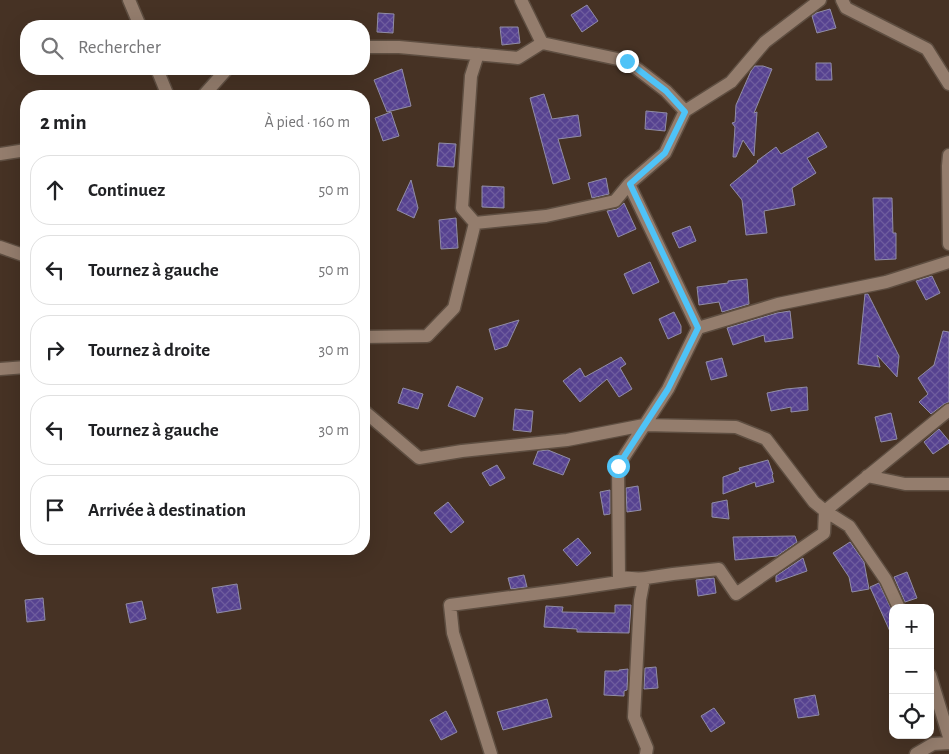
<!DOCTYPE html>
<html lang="fr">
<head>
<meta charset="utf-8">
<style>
  body { margin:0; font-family:"Alegreya Sans",sans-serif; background:#f2f2f2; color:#202124 }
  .controls { position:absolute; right:15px; bottom:15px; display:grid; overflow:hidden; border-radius:10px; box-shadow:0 5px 20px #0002 }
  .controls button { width:45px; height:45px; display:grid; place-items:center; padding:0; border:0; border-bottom:1px solid #e0e0e0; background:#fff; color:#202124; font:25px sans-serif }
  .stop { position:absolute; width:15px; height:15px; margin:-11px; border:4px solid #4fc3f7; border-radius:50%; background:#fff }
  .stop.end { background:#4fc3f7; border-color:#fff; box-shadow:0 1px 5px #0008 }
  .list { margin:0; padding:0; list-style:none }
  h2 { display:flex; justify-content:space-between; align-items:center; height:65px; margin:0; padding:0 20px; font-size:21px }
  h2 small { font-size:16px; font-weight:400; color:#757577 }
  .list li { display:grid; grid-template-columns:32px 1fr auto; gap:15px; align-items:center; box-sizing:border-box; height:70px; margin:0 10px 10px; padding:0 10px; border:1px solid #e0e0e0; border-radius:20px }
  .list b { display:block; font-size:19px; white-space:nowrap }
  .list em { font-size:16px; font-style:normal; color:#757577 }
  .icon { flex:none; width:28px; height:28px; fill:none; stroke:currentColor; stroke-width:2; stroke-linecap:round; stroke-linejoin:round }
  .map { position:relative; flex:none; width:949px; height:754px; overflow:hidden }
  .search { position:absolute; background:#fff; box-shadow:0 5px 20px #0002; left:20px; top:20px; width:350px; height:55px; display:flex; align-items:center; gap:12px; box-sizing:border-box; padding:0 18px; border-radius:20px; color:#757577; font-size:19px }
  .panel { position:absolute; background:#fff; box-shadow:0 5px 20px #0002; left:20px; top:90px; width:350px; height:465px; border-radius:20px }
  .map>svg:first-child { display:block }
</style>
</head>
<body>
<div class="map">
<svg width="949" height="754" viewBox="0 0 949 754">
  <defs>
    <pattern id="building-cross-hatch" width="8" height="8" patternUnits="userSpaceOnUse" patternTransform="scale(1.25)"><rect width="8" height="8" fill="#564290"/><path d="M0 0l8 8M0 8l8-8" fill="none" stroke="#6e5c9e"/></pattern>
  </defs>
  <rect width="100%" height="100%" fill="#463224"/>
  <path fill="url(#building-cross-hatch)" stroke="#918da6" d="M587,5L598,21L582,32L571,15Z
    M830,9L836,28L817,33L812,16L816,13Z
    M378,13L394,14L393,33L377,32Z
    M500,27H518L520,43L502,45Z
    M816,63H831L832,80H816Z
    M755,66H763L772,69L754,113L757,112L754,156L743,140L736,157H733L735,127L732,123L735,122L736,105L751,71Z
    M402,69L411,106L387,112L374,80Z
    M544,94L552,119L578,115L581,136L558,139L570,179L553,184L530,98Z
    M646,111L667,113L665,131L645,129Z
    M391,112L399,136L383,141L375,118Z
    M818,132L827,147L807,158L816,173L792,188L795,205L764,211L767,233L746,235L742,200L730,185L758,162L757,161L776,147L781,154Z
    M439,143L456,144L454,167L437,166Z
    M606,178L609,194L592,198L588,183Z
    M411,180L418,208L414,218L397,210Z
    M482,186L504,187V208L482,207Z
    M873,198H892L893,233H896V259L875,260Z
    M624,203L636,229L618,237L607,211L617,209Z
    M456,218L458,248L441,249L439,220Z
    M690,226L696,241L679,248L672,233Z
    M650,262L659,282L633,294L624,274Z
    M932,276L940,293L926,300L916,281Z
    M747,279L749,304L722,312L719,302L699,305L697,287L728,283V281Z
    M865,294H868L899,356L897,377L877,355L880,367L858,364Z
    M790,311L793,338L765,342L764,335L733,345L727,328L777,313Z
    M674,312L681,326V333L668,339L659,319Z
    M519,320L507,346L495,350L489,329Z
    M943,331L949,332V402L944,404L931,414L919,402L928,394L918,378L934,365Z
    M621,357L626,364L620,368L632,389L619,397L607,379L580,402L563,381L580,368L585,377Z
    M722,358L727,376L711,380L706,362Z
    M457,386L483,398L475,417L448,406Z
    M807,387L808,410L791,412V407L771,411L767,393L786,389Z
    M403,388L423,394L418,409L398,403Z
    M515,409L533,411L531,432L513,430Z
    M891,413L897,439L881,442L875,417Z
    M939,429L949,441V443L933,454L924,442Z
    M548,450L570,459L563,475L533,464L538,451Z
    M768,460L773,474L772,475L774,482L756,487L755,482L723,494V477L740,471L739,468Z
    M497,465L505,478L490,486L482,473Z
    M638,486L641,510L627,512L626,488Z
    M610,490V514L604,515L600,492Z
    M727,500L729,519L712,517V503Z
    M448,502L464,522L451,533L434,513Z
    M795,536L797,542L777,556L735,560L733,537Z
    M578,538L591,553L577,566L563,550Z
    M850,542L864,562L869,589L852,592L849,577L833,553Z
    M803,558L807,571L776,582V576Z
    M907,572L917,598L905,602L894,577Z
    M524,575L527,587L511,589L508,578Z
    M714,578L716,593L698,596L696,580Z
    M879,583L893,613V638L870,587Z
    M237,584L241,609L217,613L212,588Z
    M43,598L45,620L27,622L25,600Z
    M142,601L146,619L130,623L126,604Z
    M615,605H631L629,633L577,632V629L544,627L546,606L563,607L562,612L615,613Z
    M656,667L658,688L644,689L645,668Z
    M628,669L627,690L624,691V696L604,695L605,671H619V670Z
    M815,695L819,715L798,718L794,699Z
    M547,699L552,717L503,730L497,712Z
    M714,708L725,723L711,732L701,716Z
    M446,711L457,732L441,740L430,720Z"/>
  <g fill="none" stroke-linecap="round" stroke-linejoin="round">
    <g stroke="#5e4e41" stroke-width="15">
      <path id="minor" d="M129,0L140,26
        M521,0L542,43L627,61L666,91L685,111L665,153L629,184L698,328L668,389L618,466L619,577L644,579L640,600L634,717L647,748L646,754
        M842,0L846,8L927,49L949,84
        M364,47H399L518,58L542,43
        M157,69L168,96
        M203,96L227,69
        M685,111L731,82L765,42L820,0
        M0,154L26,150
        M949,155L948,166L949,244
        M475,223L462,208L471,76L478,54
        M0,247L26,256
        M698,328L778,304L886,282L949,262
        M364,337L427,336L454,308L475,223L546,216L615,201L629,184
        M0,369L26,367
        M364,411L419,458L462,451L567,440L644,425L736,427L766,439L814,502L825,511L849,526L886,580L899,608
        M867,476L905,484H949
        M930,675L949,737
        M491,754L453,633L450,605L565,590L673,574L719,569L736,594L824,533L825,511L949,410
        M916,754L933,744L949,743"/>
    </g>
    <use href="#minor" stroke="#947d6d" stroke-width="12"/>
  </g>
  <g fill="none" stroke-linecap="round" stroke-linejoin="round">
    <path stroke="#4fc3f7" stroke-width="6" d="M618,466L668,389L698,328L630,184L665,153L685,112L666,91L627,61"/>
  </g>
</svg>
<div class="controls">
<button>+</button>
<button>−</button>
<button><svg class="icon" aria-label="locate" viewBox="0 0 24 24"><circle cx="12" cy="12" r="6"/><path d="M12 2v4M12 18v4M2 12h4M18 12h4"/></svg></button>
</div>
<div class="stop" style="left:618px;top:466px"></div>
<div class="stop end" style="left:627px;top:61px"></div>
<div class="search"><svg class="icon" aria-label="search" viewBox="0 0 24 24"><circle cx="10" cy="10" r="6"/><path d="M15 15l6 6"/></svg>Rechercher</div>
<section class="panel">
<h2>2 min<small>À pied · 160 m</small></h2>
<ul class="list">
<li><svg class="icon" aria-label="ahead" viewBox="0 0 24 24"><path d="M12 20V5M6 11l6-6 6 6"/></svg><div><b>Continuez</b></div><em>50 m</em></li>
<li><svg class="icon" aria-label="left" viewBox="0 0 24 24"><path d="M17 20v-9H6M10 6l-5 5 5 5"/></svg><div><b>Tournez à gauche</b></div><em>50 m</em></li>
<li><svg class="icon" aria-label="right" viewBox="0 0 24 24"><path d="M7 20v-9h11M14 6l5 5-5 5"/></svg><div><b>Tournez à droite</b></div><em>30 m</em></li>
<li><svg class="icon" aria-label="left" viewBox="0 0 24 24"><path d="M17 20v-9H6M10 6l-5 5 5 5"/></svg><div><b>Tournez à gauche</b></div><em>30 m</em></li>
<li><svg class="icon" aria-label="arrive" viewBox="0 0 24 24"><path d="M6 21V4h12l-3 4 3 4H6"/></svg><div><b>Arrivée à destination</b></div></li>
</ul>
</section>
</div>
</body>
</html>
